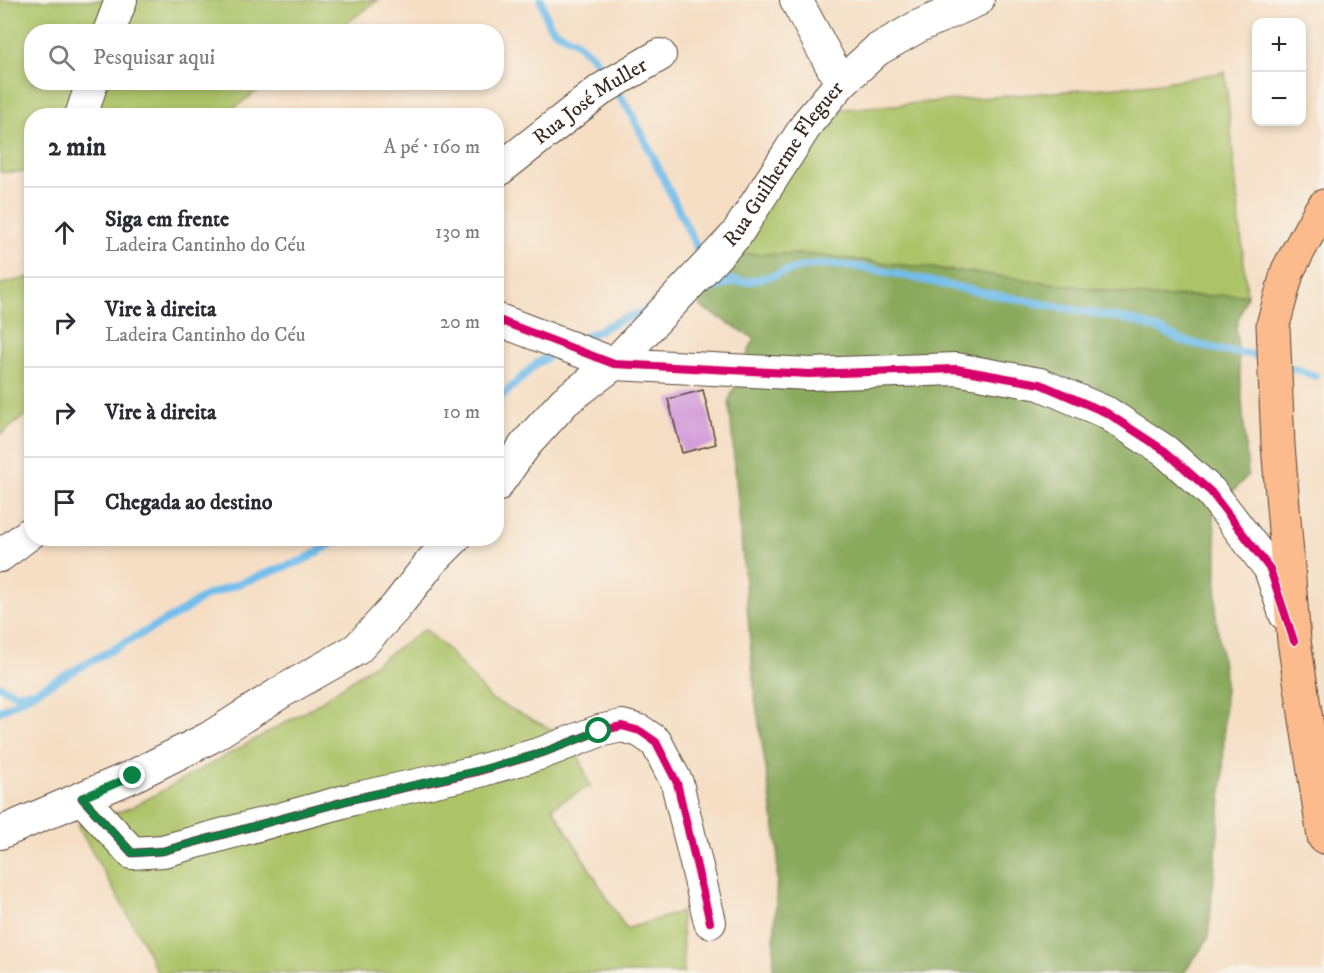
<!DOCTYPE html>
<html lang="pt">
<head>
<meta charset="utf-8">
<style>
  body { margin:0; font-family:"IM FELL DW Pica",serif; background:#f2f2f3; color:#2b2b33 }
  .controls { position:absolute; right:18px; top:18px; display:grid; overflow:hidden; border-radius:12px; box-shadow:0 3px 9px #0003 }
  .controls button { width:54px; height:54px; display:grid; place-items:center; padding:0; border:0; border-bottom:2px solid #e1e1e2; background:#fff; color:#2b2b33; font:30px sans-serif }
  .stop { position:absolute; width:18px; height:18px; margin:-14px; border:4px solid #0b8043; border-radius:50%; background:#fff }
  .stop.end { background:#0b8043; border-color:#fff; box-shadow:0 2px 6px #0008 }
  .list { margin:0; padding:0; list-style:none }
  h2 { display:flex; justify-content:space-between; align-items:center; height:78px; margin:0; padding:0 24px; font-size:26px }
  h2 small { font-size:20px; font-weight:400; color:#7c7c81 }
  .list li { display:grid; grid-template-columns:39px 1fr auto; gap:18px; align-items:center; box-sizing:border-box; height:90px; padding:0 24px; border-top:2px solid #e1e1e2 }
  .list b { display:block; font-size:22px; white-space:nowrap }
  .list p { margin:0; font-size:20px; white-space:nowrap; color:#7c7c81 }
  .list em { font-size:20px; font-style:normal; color:#7c7c81 }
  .icon { flex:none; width:33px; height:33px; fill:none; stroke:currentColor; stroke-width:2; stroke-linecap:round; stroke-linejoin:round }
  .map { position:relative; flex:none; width:1324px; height:973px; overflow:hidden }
  .search { position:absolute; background:#fff; box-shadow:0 3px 9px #0003; left:24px; top:24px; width:480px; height:66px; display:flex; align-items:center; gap:15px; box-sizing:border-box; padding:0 21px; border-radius:24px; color:#7c7c81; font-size:22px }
  .panel { position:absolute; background:#fff; box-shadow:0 3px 9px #0003; left:24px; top:108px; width:480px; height:438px; border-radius:24px }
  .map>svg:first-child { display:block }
</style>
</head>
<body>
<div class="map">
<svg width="1324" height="973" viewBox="0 0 1324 973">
  <rect width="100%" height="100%" fill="#f7f3e8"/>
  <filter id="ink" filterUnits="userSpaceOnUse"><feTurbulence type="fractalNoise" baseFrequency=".0167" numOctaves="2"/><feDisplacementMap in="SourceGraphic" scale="12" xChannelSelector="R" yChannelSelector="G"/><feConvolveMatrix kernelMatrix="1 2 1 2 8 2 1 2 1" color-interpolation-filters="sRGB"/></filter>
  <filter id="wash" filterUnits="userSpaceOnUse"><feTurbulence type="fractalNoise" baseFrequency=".008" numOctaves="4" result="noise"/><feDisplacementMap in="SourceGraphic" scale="24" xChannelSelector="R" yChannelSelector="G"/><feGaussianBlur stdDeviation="1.35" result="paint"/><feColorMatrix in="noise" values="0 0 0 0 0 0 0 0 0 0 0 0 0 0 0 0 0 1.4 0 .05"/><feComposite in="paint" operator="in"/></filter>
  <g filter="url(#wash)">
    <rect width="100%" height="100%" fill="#f5dec4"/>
    <path fill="#acc368" stroke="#747643" stroke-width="1.5" d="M0,0H378L336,31L32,32V82L268,83L225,115L32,116L31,172H0Z
      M1225,72L1247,295L1154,297L984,274L804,254H714L820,111L1154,84Z
      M31,277V411L0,435V284Z
      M425,629L448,650L491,699L573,740L590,786L552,807L626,929L681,912L684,973H157L142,940L77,825L133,807L310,709Z"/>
    <path fill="#89a95c" stroke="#626a3d" stroke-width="1.5" d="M714,254H804L984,274L1154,297L1247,295L1236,327L1248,475L1213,513L1217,552L1216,617L1225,682L1223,779L1208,939L1184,973H773L778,849L755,697L729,400L754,338L701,307L702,271Z"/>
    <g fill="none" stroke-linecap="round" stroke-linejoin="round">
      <path stroke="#73beec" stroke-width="8" d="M541,0L548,23L555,31L575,41L594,58L607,78
        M616,90L633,116L702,258
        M712,269C741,299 782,266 816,265C859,263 900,275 942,284C1006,298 1071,309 1135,321L1163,331L1180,340L1224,351L1250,354L1267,359
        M696,294L732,282
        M577,341L615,322L648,310
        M1284,365L1315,376
        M496,402L536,364L556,352
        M0,686L16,694L30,692
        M0,711L183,611L205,596L304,560L341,538"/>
    </g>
    <g id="blocks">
      <path fill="#d49eda" d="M703,390L716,444L682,453L668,399Z"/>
    </g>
  </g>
  <g filter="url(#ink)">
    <use href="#blocks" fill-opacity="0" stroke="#574537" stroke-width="1.5"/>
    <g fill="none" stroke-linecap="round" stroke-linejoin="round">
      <g stroke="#574537" stroke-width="34">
        <g id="minor">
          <path d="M796,0L841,83"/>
          <path d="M109,32L121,0"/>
          <path d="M81,116L92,82"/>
          <path id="s1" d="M496,172L602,89L660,55"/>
          <path d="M496,319L614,364L809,374L956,369L1040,384L1107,413L1165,451L1211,492L1270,569L1285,614"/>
          <path id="s2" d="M496,486L526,444L565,401L614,364L736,235L809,121L841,83L877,50L919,26L978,0"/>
          <path d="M0,556L32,532"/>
          <path d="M82,798L132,853L163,851L353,799L476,772L542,753L599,731L622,726L640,731L656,742L677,783L710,922"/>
          <path d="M0,833L133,776L209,738L283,691L357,649L395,608L431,562L455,538"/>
        </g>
      </g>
      <g stroke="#574537" stroke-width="35">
        <path id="major" d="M1324,206L1320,211L1288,270L1273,325L1278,445L1294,641L1324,837"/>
      </g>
      <use href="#minor" stroke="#fff" stroke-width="32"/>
      <use href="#major" stroke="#fbbb8d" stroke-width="33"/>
      <g stroke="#f7f3e8" stroke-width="11">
        <path id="cycleway" d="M496,319L614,364L809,374L956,369L1040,384L1107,413L1165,451L1211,492L1270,569L1294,641
          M82,798L132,853L163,851L353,799L476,772L542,753L599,731L622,726L640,731L656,742L677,783L710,922"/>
      </g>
      <use href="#cycleway" stroke="#d6006c" stroke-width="8"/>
    </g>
  </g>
  <g fill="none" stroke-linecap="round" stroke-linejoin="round" filter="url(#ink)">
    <path stroke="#0b8043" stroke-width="8" d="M133,776L82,798L132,853L163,851L353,799L477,771L542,753L599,731"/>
  </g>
  <g text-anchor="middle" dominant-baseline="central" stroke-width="6" stroke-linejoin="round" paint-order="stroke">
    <g font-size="21" fill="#3b2a1e" stroke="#f7f3e8">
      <text stroke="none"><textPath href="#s1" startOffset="118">Rua José Muller</textPath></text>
      <text stroke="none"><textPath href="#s2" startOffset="434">Rua Guilherme Fleguer</textPath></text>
    </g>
  </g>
</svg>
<div class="controls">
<button>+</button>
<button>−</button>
</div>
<div class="stop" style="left:599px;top:731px"></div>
<div class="stop end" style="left:133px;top:776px"></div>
<div class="search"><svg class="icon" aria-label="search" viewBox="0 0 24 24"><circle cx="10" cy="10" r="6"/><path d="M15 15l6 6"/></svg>Pesquisar aqui</div>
<section class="panel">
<h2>2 min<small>A pé · 160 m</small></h2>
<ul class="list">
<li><svg class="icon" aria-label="ahead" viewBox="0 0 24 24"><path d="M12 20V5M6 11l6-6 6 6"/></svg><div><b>Siga em frente</b><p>Ladeira Cantinho do Céu</p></div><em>130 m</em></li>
<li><svg class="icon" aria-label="right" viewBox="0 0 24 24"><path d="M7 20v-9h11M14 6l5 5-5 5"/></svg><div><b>Vire à direita</b><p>Ladeira Cantinho do Céu</p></div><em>20 m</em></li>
<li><svg class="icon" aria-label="right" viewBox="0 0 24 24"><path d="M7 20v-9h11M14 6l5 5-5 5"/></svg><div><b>Vire à direita</b></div><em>10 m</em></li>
<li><svg class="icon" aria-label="arrive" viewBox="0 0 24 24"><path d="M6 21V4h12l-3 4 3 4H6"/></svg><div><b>Chegada ao destino</b></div></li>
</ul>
</section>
</div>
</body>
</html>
